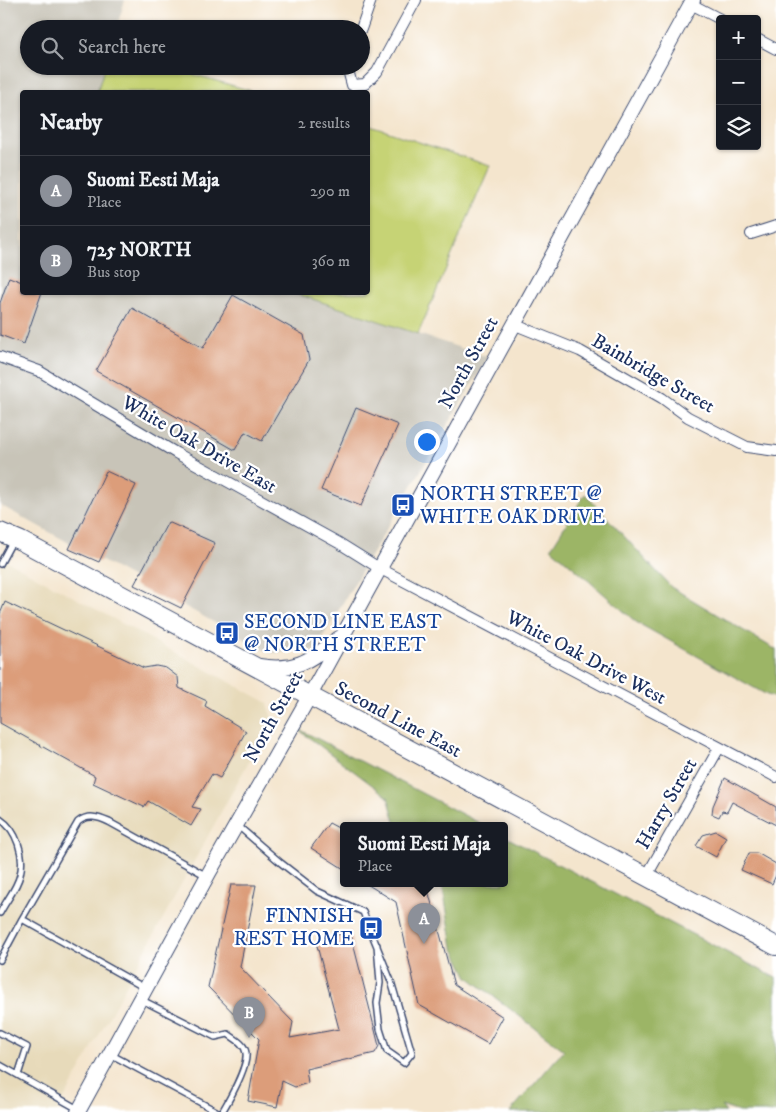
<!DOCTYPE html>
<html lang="en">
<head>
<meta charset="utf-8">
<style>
  body { margin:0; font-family:"IM FELL DW Pica",serif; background:#242831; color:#f1f3f6 }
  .controls { position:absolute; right:15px; top:15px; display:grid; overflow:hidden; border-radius:5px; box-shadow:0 1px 4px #0004 }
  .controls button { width:45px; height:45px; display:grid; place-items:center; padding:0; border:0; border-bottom:1px solid #363941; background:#171b24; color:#f1f3f6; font:25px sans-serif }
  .you { position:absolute; left:426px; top:441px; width:18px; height:18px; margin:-12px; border:4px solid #fff; border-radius:50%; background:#1a73e8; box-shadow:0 0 0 8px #1a73e833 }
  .badge { display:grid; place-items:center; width:32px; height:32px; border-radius:50%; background:#8c9099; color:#fff; font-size:16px; font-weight:700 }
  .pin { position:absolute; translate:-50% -41px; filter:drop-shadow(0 1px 2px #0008) }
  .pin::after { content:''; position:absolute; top:26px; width:18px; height:15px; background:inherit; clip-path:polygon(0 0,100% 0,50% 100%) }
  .popup { position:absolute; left:340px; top:822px; width:168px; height:65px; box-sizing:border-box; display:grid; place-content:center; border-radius:5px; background:#171b24; filter:drop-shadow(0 1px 4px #0005); font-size:16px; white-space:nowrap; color:#9ea1a6 }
  .popup b { font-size:19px; color:#f1f3f6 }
  .popup::after { content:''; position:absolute; left:50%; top:100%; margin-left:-10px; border:10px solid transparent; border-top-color:#171b24 }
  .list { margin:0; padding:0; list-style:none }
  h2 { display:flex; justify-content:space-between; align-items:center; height:65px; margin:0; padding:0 20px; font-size:21px }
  h2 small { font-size:16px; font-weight:400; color:#9ea1a6 }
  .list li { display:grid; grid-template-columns:32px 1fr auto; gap:15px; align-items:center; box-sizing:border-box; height:70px; padding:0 20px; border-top:1px solid #363941 }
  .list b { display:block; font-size:19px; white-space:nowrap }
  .list p { margin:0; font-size:16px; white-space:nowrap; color:#9ea1a6 }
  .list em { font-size:16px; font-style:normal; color:#9ea1a6 }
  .icon { flex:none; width:28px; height:28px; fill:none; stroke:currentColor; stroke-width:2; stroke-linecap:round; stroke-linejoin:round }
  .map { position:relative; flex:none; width:776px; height:1112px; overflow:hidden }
  .search { position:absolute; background:#171b24; box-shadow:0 1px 4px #0004; left:20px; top:20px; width:350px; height:55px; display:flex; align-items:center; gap:12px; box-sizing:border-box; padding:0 18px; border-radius:28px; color:#9ea1a6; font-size:19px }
  .panel { position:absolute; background:#171b24; box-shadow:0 1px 4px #0004; left:20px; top:90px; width:350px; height:205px; border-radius:5px }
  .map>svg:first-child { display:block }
</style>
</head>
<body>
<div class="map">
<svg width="776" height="1112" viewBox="0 0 776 1112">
  <rect width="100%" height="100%" fill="#fff"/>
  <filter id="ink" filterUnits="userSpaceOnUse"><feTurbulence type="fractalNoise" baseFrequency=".02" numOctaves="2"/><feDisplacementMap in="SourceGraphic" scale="10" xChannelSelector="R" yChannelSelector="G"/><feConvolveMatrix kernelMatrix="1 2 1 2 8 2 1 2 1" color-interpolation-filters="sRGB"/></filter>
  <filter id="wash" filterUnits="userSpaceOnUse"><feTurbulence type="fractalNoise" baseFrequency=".0096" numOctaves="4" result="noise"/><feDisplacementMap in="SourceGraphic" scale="20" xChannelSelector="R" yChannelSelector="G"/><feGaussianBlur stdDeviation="1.12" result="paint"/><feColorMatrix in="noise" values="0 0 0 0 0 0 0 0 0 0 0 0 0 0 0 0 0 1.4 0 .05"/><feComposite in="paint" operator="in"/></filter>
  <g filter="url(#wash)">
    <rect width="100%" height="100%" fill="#f4e5cd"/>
    <path fill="#e7daba" d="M0,557L268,703L272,719L57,1112H0Z"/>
    <path fill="#c8c4b8" d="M0,0H125L116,29H29V66H105L97,92H22V292L294,293L488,357L315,650L270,653L0,505Z"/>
    <path fill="#c6d375" stroke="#70816a" d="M105,66H165L255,92H97Z
      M368,125L490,166L418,334L294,293L368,292Z"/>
    <path fill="#9cb566" stroke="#5c7262" d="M585,494L671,587L776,650V698L767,695L636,622L551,548Z
      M295,727L483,825H396L388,797Z
      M504,836L776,978V1112H739L721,1106L726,1112H510L564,1050L468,977L453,947L442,883H504Z"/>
    <g id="blocks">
      <path fill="#dc9d7a" d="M9,277L22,282V292H42L24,344L0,335V303Z
        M233,295L304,335L309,360L262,441L245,432L235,450L96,371L132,308L203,348Z
        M356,408L398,425L361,506L321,490Z
        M106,471L136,485L99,562L69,549Z
        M168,522L215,543L181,608L134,585Z
        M5,602L144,668L156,666L166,668L178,677L179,688L207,701L205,706L246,731L220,778L212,774L192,807L201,809L191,826L148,801L144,807L93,783L95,776L0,723V614Z
        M725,778L776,807V825L732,802L727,812L722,811L719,817L712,814L713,806Z
        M329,823L344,831V869L311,848Z
        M716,831L726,837L716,857L696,846L703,835Z
        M749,853H757L776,864V875L772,884L741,870Z
        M365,883H426L454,985L503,1017L488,1044L419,1005L396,902Z
        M231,885H256L240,967L293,1022L290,1038L339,1029L316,942L350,931L379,1046L375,1053L306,1069L308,1083L295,1087L282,1081L277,1107L248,1101L259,1039L208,987Z"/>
    </g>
  </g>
  <g filter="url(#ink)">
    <use href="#blocks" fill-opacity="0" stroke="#3c4a6f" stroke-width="1"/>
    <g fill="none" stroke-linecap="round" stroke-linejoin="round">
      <g stroke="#3c4a6f" stroke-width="8">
        <path id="lane" d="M0,564L13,540
          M0,819C17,830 25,856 20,875C17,888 6,901 0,913
          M237,825L281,863L317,891L363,912L391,981L412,1053L404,1063L387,1051L380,1029L377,1003L380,983L377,945
          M0,960L22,919
          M145,988L22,919L78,822C88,814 98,817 109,822L205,875
          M142,1000L215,1037L228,1034C235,1039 245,1044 246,1053C248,1066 229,1100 222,1112
          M0,1033L27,1047L18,1075
          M110,1054L218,1112
          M0,1065L78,1109"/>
      </g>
      <g stroke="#3c4a6f" stroke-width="12">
        <path id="street" d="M691,4L720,19
          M361,29L371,0
          M757,39L776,49
          M349,66L348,70L352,85L365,84L377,72L416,0
          M751,234L776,226
          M513,324L580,351L662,398L688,417L747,447L776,451
          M0,357L39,371L176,453L339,543L379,568L776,777
          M646,877L719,748"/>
      </g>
      <g stroke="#3c4a6f" stroke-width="16">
        <path id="secondary" d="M259,666C297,672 310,660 339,638
          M78,1112L209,873L309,697L693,0"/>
      </g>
      <g stroke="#3c4a6f" stroke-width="20">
        <path id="highway" d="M0,532L21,541L776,946"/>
      </g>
      <use href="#lane" stroke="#fff" stroke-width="5"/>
      <use href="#street" stroke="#fff" stroke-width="10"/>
      <use href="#secondary" stroke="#fff" stroke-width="14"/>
      <use href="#highway" stroke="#fff" stroke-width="18"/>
    </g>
  </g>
  <defs>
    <g id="bus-square" transform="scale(1.25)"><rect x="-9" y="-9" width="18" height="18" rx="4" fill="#1a4fb4" stroke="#fff"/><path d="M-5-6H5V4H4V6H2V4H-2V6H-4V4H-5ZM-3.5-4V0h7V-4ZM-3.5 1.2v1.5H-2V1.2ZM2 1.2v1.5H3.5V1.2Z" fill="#fff"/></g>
  </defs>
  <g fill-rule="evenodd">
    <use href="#bus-square" x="403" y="505"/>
    <use href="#bus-square" x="227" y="633"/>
    <use href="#bus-square" x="371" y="928"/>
  </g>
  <g text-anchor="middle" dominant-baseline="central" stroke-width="4.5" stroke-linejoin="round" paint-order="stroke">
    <g font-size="20" fill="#1b2f5e" stroke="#fff">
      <text transform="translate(469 363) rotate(-61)">North Street</text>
      <text transform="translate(653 374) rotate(30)">Bainbridge Street</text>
      <text transform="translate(199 445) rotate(30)">White Oak Drive East</text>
      <text transform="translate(586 658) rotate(28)">White Oak Drive West</text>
      <text transform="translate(274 717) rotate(-61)">North Street</text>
      <text transform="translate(398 720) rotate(28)">Second Line East</text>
      <text transform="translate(667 804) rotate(-60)">Harry Street</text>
    </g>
    <g font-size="20" fill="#164399" stroke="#fff" text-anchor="start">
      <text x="420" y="494">NORTH STREET @<tspan x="420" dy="23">WHITE OAK DRIVE</tspan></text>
      <text x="244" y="622">SECOND LINE EAST<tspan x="244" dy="23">@ NORTH STREET</tspan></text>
      <text x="354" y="916" text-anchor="end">FINNISH<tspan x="354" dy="23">REST HOME</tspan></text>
    </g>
  </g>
</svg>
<div class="controls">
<button>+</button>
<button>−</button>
<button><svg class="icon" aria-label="layers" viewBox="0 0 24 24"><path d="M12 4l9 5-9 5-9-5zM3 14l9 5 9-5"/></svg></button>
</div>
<div class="you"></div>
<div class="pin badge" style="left:424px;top:944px">A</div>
<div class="popup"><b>Suomi Eesti Maja</b>Place</div>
<div class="pin badge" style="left:249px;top:1038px">B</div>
<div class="search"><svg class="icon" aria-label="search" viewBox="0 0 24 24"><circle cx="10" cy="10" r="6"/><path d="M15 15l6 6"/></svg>Search here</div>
<section class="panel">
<h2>Nearby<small>2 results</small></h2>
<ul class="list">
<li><span class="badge">A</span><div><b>Suomi Eesti Maja</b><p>Place</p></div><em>290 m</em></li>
<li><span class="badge">B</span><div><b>725 NORTH</b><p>Bus stop</p></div><em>360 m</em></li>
</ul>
</section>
</div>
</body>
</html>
